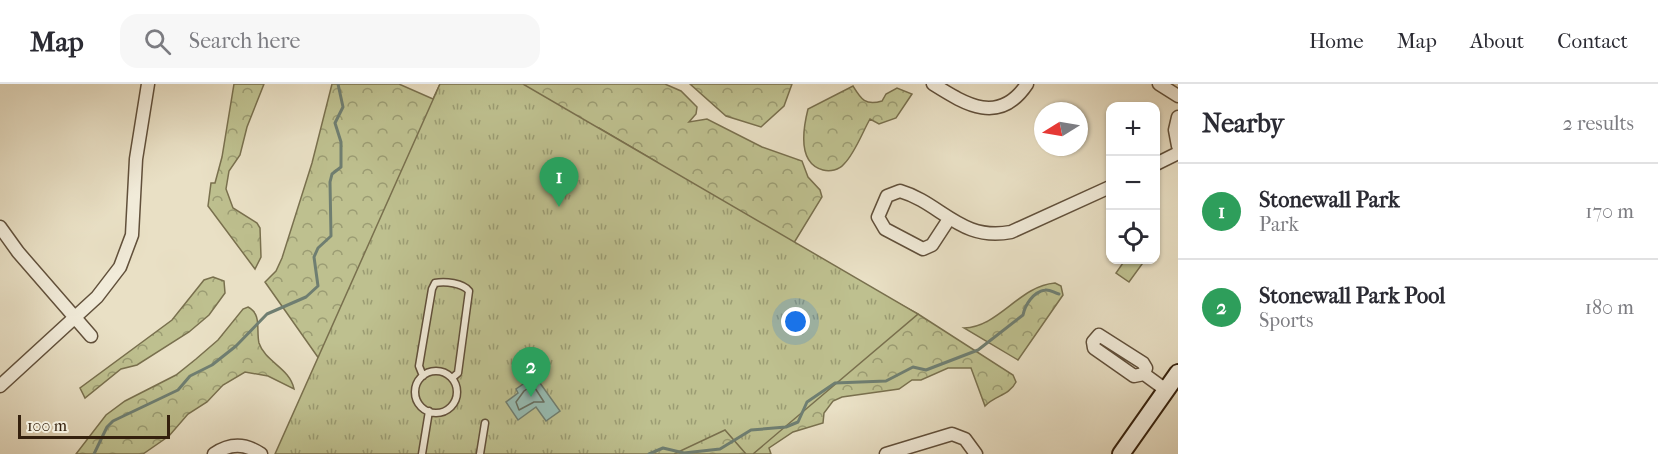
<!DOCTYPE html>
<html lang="en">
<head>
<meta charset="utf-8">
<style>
  body { margin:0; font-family:"IM FELL French Canon",serif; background:#f7f7f7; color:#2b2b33 }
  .controls { position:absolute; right:18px; top:18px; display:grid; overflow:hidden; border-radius:12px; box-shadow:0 2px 4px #0004 }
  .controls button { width:54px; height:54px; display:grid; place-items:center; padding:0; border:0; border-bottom:2px solid #e1e1e2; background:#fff; color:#2b2b33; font:30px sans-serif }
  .compass { position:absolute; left:1034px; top:18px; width:54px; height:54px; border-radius:50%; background:#fff; box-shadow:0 2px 4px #0004; rotate:259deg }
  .scale { position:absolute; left:18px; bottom:15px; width:152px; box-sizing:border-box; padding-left:6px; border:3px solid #34200d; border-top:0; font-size:16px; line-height:21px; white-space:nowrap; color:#34200d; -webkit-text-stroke:4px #f1ebd9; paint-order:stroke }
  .you { position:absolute; left:796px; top:238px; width:21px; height:21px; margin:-15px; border:4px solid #fff; border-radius:50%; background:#1a73e8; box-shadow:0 0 0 9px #1a73e833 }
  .badge { display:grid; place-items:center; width:39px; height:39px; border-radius:50%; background:#8f2418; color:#fff; font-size:20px; font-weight:700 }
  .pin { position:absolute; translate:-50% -50px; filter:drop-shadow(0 2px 3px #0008) }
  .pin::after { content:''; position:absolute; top:32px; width:21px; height:18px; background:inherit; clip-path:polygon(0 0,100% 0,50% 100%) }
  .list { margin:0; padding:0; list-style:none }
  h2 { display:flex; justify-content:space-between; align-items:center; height:78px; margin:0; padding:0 24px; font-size:26px }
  h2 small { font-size:20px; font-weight:400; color:#7c7c81 }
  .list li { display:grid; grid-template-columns:39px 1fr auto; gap:18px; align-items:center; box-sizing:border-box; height:96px; padding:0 24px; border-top:2px solid #e1e1e2 }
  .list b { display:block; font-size:22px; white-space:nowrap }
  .list p { margin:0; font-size:20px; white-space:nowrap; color:#7c7c81 }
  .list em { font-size:20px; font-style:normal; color:#7c7c81 }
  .icon { flex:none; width:33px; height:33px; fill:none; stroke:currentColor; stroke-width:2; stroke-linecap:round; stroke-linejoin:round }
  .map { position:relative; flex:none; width:1178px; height:370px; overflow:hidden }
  header { display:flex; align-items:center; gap:36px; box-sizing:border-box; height:84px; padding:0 30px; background:#fff; border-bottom:2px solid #e1e1e2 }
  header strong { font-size:28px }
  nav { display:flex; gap:33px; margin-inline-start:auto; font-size:21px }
  .search { width:420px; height:54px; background:#f7f7f7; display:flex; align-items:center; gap:15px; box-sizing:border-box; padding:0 21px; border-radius:18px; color:#7c7c81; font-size:22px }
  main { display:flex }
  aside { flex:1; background:#fff }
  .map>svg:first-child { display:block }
</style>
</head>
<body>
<header>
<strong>Map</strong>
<div class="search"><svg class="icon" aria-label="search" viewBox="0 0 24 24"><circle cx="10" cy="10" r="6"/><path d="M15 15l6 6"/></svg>Search here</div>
<nav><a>Home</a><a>Map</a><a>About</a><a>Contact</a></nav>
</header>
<main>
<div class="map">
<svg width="1178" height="370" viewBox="0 0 1178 370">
  <defs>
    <pattern id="forest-crowns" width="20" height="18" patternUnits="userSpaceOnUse" patternTransform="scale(1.5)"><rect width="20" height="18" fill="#bec08f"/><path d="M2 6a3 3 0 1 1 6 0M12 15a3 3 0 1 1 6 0" fill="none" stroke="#9b9c73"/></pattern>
    <pattern id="park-tufts" width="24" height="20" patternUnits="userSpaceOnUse" patternTransform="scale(1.5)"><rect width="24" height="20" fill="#bec08f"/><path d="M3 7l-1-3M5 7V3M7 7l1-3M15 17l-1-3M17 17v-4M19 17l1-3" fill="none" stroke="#9b9c73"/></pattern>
  </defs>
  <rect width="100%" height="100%" fill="#e9e0c5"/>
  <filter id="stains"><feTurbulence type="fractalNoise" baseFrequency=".00333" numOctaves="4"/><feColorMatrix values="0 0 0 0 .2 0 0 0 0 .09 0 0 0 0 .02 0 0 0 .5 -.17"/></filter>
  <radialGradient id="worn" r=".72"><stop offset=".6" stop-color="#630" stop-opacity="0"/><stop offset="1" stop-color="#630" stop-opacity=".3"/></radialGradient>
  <path fill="#bec08f" stroke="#79704e" stroke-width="1.5" d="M1125,176H1145L1129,198L1116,189Z"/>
  <path fill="url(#forest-crowns)" stroke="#79704e" stroke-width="1.5" d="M234,0H264L247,43L240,71L229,87L226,105L233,124L257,139L260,144L261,173L255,185L208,122L211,99H215L222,73Z
    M332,0H399L433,15L440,0H665L681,7L697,23L696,30L689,38L707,35L762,63L802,77L808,93L820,106L822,113L792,162L918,230L1013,291L1016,298C1009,312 995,311 985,322L971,284H948L921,296H912L899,305L842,313L833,317L824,329L823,339L793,348L769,364L771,370H550L659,83L657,78L599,44L584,40L386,370L265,198L276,187L282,174L312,79Z
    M690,0H792L784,22L761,43L726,32Z
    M853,2C861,15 865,22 882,17L886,10L897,4L912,10L896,34L879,40L870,35C862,49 855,69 844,80C839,86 830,88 823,86C797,79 803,45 808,25Z
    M213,193L224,197L225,209L209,231L189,248L137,281L121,285L85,314L80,304L172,236L204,196Z
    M1055,199L1061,202L1063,211L1018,276L964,244C999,243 1019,202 1055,199Z
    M248,223C262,230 256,246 259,259C265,278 290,284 294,305L268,292L245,288L223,301L207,318L188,330L169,352L143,370H76L106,331L125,317L176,291L196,275L218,256L243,225Z"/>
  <path fill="url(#park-tufts)" stroke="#79704e" stroke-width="1.5" d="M440,0H523L918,230L753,370H746L725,346L674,370H275Z"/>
  <path fill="#97bdb4" stroke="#6f7e71" stroke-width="1.5" d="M535,292L560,327L546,337L536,323L518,336L506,318L518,309L516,305Z"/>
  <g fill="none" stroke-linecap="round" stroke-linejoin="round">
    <path stroke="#666e60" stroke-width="1.5" d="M533,301L544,318H534L519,326L516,318L524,307Z"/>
    <path stroke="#6f7e71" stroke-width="3" d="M94,370L107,343L113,337L178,306L190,292L212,281L236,262L267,230L306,213L318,202L314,173L318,164L331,152L330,98L332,90L341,83V58L335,39L343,23L338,0
      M649,370L663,364L684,369L720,365L751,346L786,343L798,338L807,318L835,299L886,297L913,283L926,286L978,266L1023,231C1025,221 1033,208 1045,206C1050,205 1054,209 1059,210"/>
    <g stroke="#61503b" stroke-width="9">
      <path id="lane" d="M415 308a21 21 0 1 1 42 0a21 21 0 1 1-42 0Z
        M423,292L419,282L432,205L435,199C445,197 463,199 469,207L458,289L452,294
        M422,370L429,327
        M480,370L485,339"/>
    </g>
    <g stroke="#61503b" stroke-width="15">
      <path id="street" d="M933,0C965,20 999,42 1027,0
        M1159,0L1178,12
        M1178,33L1175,46L1178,62
        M1156,80L1178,69
        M949,135L932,161L923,165L885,145L878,133L887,112L900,107C941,119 961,158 1011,148L1110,103
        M0,143L18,168L91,252
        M1099,251L1143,279L1146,284L1144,290L1134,292L1094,264L1093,258Z
        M1144,290L1166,306
        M0,302L97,213L120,183L132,151L136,75L148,0
        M214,370C230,359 245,359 261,370
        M886,370L952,350L965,355L976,370"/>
    </g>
    <g stroke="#34200d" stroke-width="20">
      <path id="secondary" d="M1121,370L1178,289"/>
    </g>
    <use href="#lane" stroke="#f1ebd9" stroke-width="6"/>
    <use href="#street" stroke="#f1ebd9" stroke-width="12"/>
    <use href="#secondary" stroke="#f1ebd9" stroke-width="16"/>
  </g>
  <rect width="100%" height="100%" filter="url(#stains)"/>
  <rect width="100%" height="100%" fill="url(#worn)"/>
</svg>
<div class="controls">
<button>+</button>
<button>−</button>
<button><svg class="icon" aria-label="locate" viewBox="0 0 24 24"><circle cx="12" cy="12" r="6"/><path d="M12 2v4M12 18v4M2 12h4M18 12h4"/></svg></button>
</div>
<svg class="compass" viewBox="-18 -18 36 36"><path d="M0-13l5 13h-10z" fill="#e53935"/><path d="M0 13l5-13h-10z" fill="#7c7c81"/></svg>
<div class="scale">100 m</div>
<div class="you"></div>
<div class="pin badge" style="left:559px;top:123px;background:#2e9e5b">1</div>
<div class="pin badge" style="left:531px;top:313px;background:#2e9e5b">2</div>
</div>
<aside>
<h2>Nearby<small>2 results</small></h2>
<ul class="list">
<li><span class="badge" style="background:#2e9e5b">1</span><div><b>Stonewall Park</b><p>Park</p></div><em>170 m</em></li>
<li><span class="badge" style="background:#2e9e5b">2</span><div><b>Stonewall Park Pool</b><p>Sports</p></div><em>180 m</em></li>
</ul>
</aside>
</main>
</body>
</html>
